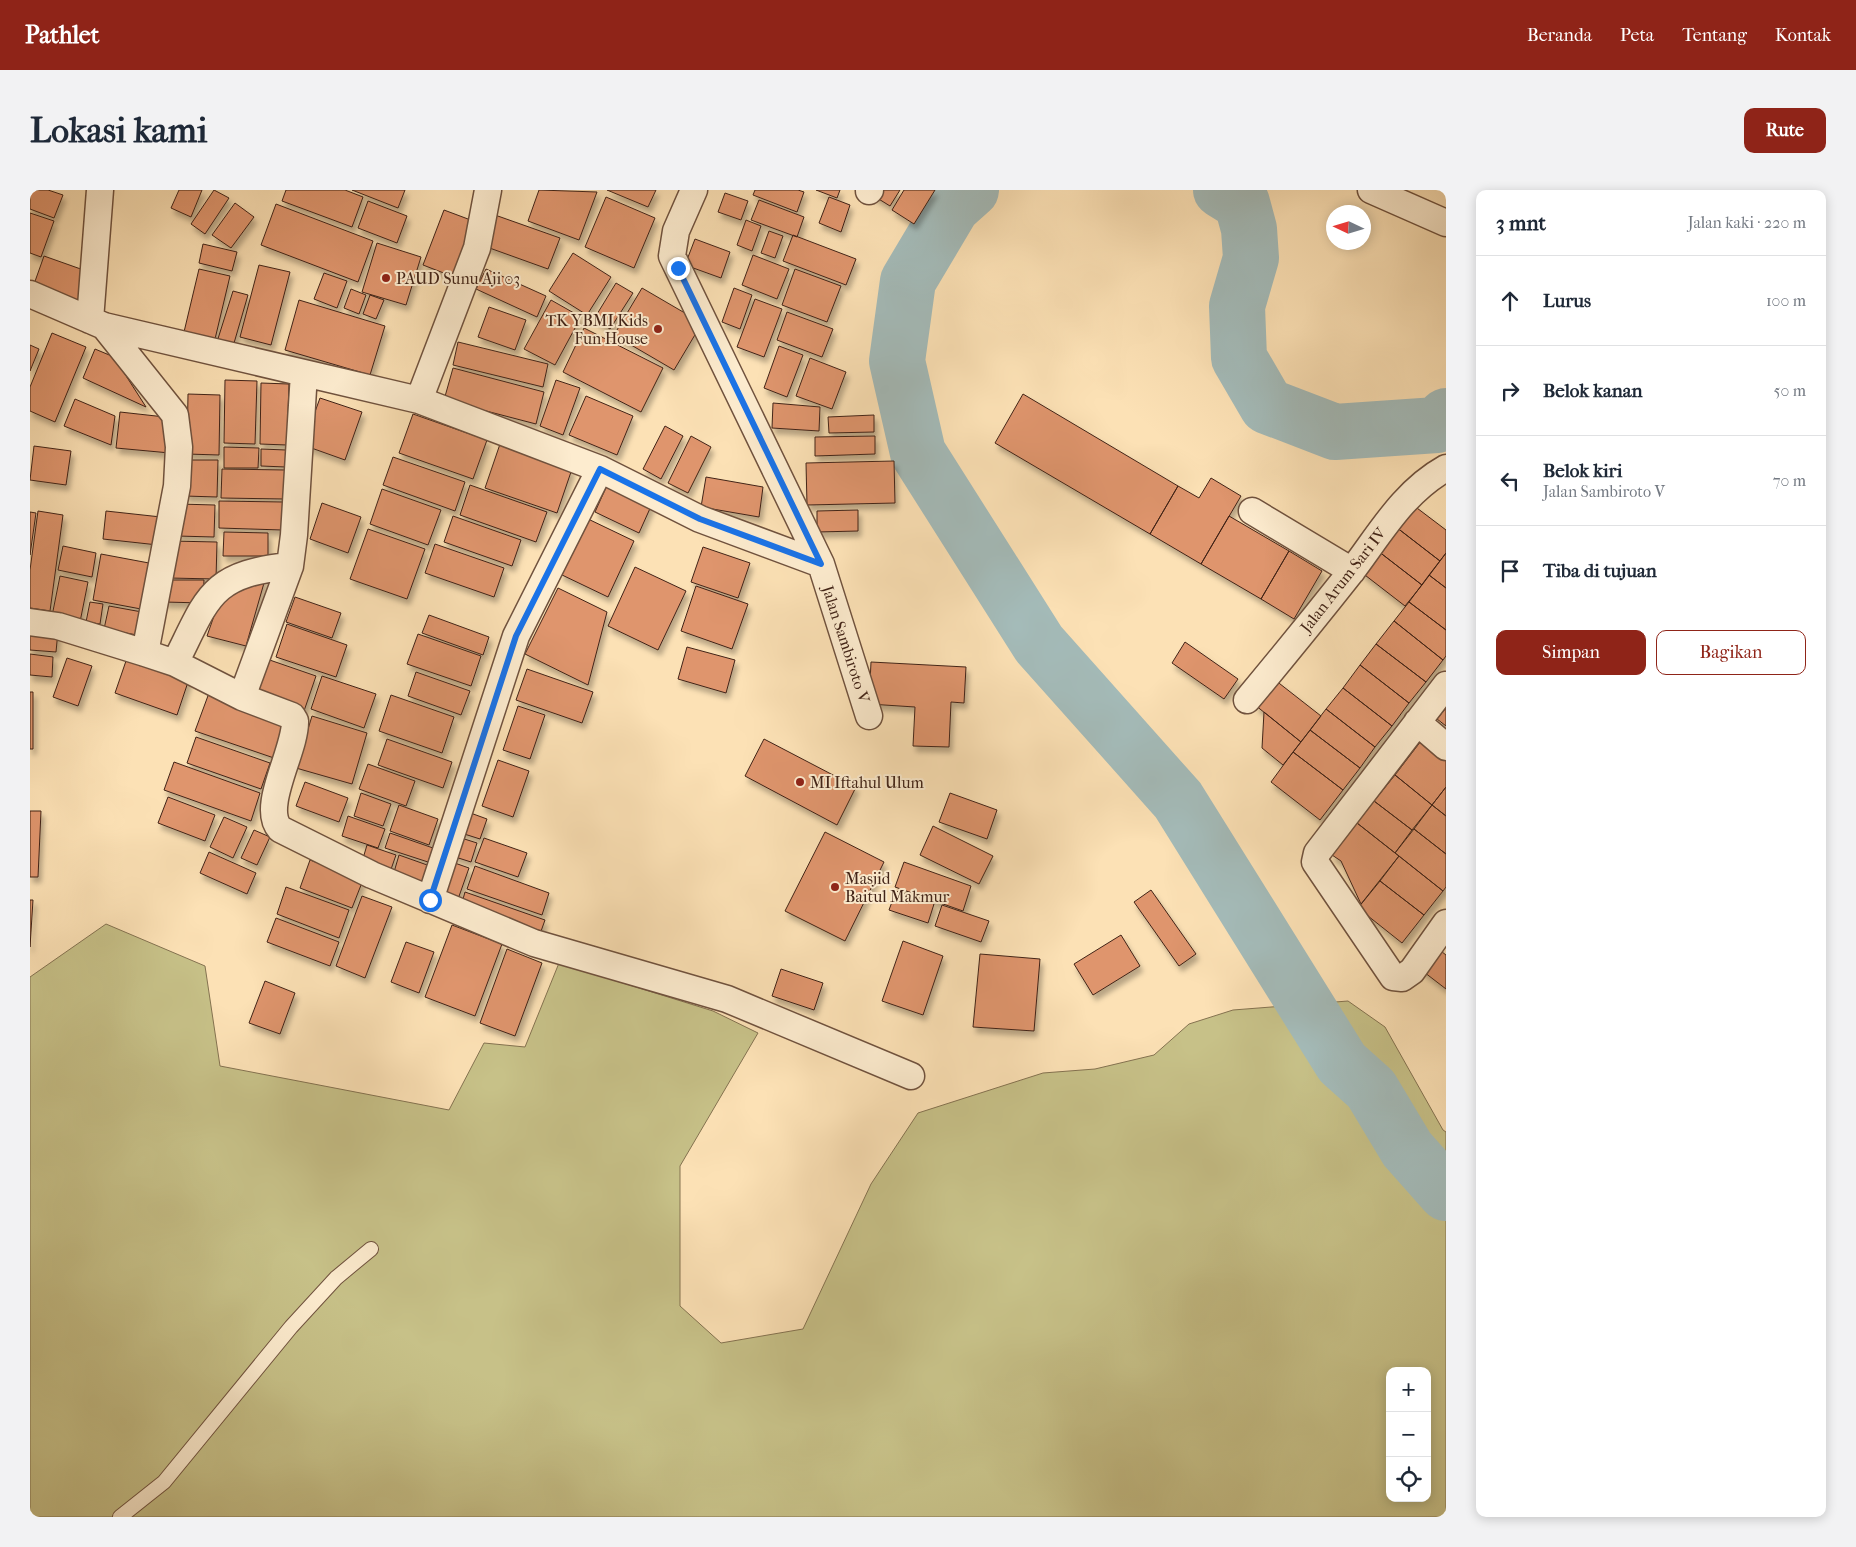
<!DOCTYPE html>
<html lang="id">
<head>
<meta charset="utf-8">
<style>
  body { margin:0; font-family:"IM FELL French Canon",serif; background:#f2f2f3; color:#1f2937 }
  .controls { position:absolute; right:15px; bottom:15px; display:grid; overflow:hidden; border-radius:10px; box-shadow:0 2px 12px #0003 }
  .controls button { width:45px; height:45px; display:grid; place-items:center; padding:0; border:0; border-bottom:1px solid #e0e1e3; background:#fff; color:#1f2937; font:25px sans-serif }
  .compass { position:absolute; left:1296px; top:15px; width:45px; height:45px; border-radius:50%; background:#fff; box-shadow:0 2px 12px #0003; rotate:274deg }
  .stop { position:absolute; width:15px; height:15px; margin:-11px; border:4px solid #1a73e8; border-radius:50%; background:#fff }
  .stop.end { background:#1a73e8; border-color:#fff; box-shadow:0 1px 5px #0008 }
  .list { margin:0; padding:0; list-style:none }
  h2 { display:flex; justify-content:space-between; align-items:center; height:65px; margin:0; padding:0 20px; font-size:21px }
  h2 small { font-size:16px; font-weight:400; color:#747a83 }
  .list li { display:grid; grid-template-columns:32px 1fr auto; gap:15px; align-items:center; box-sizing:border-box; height:90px; padding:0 20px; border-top:1px solid #e0e1e3 }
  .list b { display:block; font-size:19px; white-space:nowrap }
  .list p { margin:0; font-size:16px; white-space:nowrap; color:#747a83 }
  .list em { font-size:16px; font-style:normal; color:#747a83 }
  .actions { display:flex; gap:10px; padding:15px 20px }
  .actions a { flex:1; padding:11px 0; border:1px solid #8f2418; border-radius:10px; text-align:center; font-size:18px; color:#8f2418 }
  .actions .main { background:#8f2418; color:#fff }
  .icon { flex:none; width:28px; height:28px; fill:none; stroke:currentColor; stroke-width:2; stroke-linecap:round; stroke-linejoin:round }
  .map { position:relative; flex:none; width:1416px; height:1327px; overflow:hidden; border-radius:10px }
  header { display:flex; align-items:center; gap:30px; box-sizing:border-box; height:70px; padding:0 25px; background:#8f2418; color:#fff }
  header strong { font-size:24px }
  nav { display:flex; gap:28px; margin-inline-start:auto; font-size:18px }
  .intro { display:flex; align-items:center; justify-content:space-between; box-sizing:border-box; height:120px; padding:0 30px }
  h1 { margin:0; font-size:35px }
  .button { padding:12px 22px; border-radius:10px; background:#8f2418; color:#fff; font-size:18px; font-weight:700 }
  main { display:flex; gap:30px; padding:0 30px }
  aside { flex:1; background:#fff; border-radius:10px; box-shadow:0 2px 12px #0003 }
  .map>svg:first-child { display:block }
</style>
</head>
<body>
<header>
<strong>Pathlet</strong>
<nav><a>Beranda</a><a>Peta</a><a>Tentang</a><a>Kontak</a></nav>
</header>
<div class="intro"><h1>Lokasi kami</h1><a class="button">Rute</a></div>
<main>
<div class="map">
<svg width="1416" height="1327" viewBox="0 0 1416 1327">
  <defs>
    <filter id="shadow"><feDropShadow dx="3" dy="5.5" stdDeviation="2.5" flood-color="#0004"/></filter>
  </defs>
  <rect width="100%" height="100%" fill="#fce1b5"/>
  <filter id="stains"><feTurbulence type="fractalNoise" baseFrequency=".004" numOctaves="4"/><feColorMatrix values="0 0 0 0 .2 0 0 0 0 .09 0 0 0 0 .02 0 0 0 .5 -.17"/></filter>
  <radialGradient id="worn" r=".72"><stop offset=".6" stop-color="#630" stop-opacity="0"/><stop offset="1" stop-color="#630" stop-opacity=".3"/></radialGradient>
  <path fill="#c7c188" stroke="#847250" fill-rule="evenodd" d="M76,734L175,776L190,876L419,920L454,853L495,857L529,773L683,821L728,843L650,976V1116L691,1153L773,1139L841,994L888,923L1013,883L1065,879L1124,865L1159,834L1203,820L1318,811L1355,837L1413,940L1416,942V1327H0V787ZM1360,1181H1397V1308H1360Z"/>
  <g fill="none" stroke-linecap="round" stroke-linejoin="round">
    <path stroke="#a4bbb9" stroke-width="56" d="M941,0L922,17L878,91L867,171L888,263L1009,454L1148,610L1312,873L1341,899L1377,959L1416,1003
      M1191,0L1212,13L1219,39L1221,68L1207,116L1209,168L1237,216L1305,242L1407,235L1416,226"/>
  </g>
  <path fill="#df956d" stroke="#412317" filter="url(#shadow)" d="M0,0H18L33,5L24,28L0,19Z
    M149,0H172L161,27L141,18Z
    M184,0L199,8L175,44L161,34Z
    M256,0H315L333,7L322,37L252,11Z
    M322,0H375L368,18Z
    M509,0L567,2L549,50L498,31Z
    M577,0H626L618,17Z
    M725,0H768L774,2L767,22L723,5Z
    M786,0H810L807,8Z
    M841,0H870L860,16L839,3Z
    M874,0H905L884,34L862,20Z
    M695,3L718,11L711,30L688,22Z
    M576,7L625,28L604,78L555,57Z
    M799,7L820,15L811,42L789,33Z
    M729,10L774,27L767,47L721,30Z
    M338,11L377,26L367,53L328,38Z
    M205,13L224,27L201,58L182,45Z
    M246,14L343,51L328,92L231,55Z
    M414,20L446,32L424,87L393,75Z
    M0,23L24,31L11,67L0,63Z
    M465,25L530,48L518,79L454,56Z
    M716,30L731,36L722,61L707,55Z
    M739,41L753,46L745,68L731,63Z
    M763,45L826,69L816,95L753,71Z
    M665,49L700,62L691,88L655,75Z
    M347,53L391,67L376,115L332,102Z
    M173,54L207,62L202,81L169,73Z
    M543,63L581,87L557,125L519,101Z
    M723,65L759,79L747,109L712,95Z
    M14,66L62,83L51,114L3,97Z
    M229,75L260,82L241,155L210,147Z
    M169,79L200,86L185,149L154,142Z
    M456,79L516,106L507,127L446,99Z
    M765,79L811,96L797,132L752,115Z
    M294,83L317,91L307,118L284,109Z
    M586,93L603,103L580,139L564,129Z
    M612,98L672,133L644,180L584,145Z
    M704,98L722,105L710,139L692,132Z
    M321,99L336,105L329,124L314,118Z
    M203,101L218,105L202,160L186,155Z
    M340,105L354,110L346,129L333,124Z
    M725,109L752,119L734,167L707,157Z
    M269,110L355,136L340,185L255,160Z
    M521,110L551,127L525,175L494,159Z
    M459,117L496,130L485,160L448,147Z
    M757,122L803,139L792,167L747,150Z
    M554,138L633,178L611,222L533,182Z
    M22,143L56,157L25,232L0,221V197Z
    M428,152L518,174L513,197L423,175Z
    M0,155L9,159L0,181Z
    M749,156L773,165L757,207L734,198Z
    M65,159L84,167L116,217L53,188Z
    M780,168L816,182L802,219L766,206Z
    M423,178L514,202L506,234L414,210Z
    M195,190L227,191L225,254L194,253Z
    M526,190L550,198L533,245L510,236Z
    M231,193L259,194L257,255L230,254Z
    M158,204L190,205L189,265L157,264Z
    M993,204L1148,296L1120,344L965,253Z
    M556,206L603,226L587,265L539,245Z
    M290,208L332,222L315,270L273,255Z
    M45,209L85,226L81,255L34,236Z
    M743,213L790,217L789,241L742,238Z
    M90,222L144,228L140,263L86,258Z
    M383,224L457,250L443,289L369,263Z
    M844,225V242L799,243L798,227Z
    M635,236L653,246L631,289L613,279Z
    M661,246L681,257L658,303L638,293Z
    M845,246V264L785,266V247Z
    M470,254L542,279L527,323L455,298Z
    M4,256L41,261L36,295L0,290Z
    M194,257L229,258L228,278H194Z
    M231,259L256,260V277L231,276Z
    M363,267L435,292L425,321L353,295Z
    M156,270H188L187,307L155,306Z
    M864,271L865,313L777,315L776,273Z
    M192,279L256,280L255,309L191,308Z
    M676,287L733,297L729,327L671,317Z
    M1181,288L1211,306L1171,374L1120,344L1148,296L1169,308Z
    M578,293L622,314L609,343L565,322Z
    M440,295L517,322L506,352L430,325Z
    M352,299L411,320L398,355L340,334Z
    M189,311L253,312L252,340L189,338Z
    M292,313L331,327L318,363L280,349Z
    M148,314L185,315L184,347L147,346Z
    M1383,315L1416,340V363L1410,371L1366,337Z
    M828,320V341L787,342V321Z
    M8,321L33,325L20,421L0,418V380Z
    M76,321L131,327L128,355L73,349Z
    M0,322L6,323L0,365Z
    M423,326L491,350L482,376L414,352Z
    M1199,326L1259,361L1231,409L1171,374Z
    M556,328L604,351L578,407L530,384Z
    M1366,337L1410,371L1392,395L1348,361Z
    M338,339L395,359L377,409L320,389Z
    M194,342L238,343V366H193Z
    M140,351L187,352L186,389L139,388Z
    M405,354L474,378L464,407L395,383Z
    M33,356L66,363L62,387L28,380Z
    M673,357L720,373L708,408L661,392Z
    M1259,361L1292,381L1264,429L1231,409Z
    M1348,361L1392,395L1375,416L1331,382Z
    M1416,363V398L1399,385Z
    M71,364L119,373L111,419L63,410Z
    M605,377L656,401L628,460L578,436Z
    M1399,385L1416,398V440L1379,412Z
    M30,386L58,392L50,432L22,426Z
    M236,386L216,456L177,446L193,400Z
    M135,390H174L173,413L134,412Z
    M666,396L718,414L702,459L651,441Z
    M528,398L577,422L558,495L495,464Z
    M265,407L311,423L302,448L256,432Z
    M60,412L73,414L70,434L56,432Z
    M1379,412L1416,440V466L1413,470L1364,431Z
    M79,416L112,422L107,445L74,439Z
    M399,425L459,447L453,465L392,443Z
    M1364,431L1413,470L1396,492L1346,454Z
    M257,434L317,455L306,487L246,467Z
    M0,438L28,441L26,462L0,460Z
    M388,444L451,466L441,496L377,474Z
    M1155,452L1208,489L1194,509L1142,473Z
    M1346,454L1396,492L1379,513L1330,475Z
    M657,457L705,470L696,503L648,489Z
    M0,464L23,467L22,487L0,485Z
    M231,467L286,486L273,524L218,504Z
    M37,468L62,476L48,516L23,507Z
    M97,468L159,489L147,525L85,503Z
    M841,472L936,477L934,513L921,512L919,557L883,556L885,517L839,514Z
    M1330,475L1379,513L1362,536L1313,498Z
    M497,479L563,502L552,533L486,510Z
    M386,482L440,501L431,525L378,506Z
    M292,486L346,504L334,538L281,519Z
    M1245,490L1291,526L1271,552L1225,515Z
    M1313,498L1362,536L1345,557L1296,519Z
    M0,502H3V559H0Z
    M179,503L257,531L244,568L165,541Z
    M361,505L424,527L412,563L349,541Z
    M488,516L515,525L500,569L473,560Z
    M1416,518V536L1407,529Z
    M1296,519L1345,557L1330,578L1280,540Z
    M1234,522L1271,552L1253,575L1232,558Z
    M282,526L337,543L322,594L266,578Z
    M1280,540L1330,578L1313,600L1263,562Z
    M166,547L240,573L231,599L157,573Z
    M357,549L422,572L413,598L348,575Z
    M734,549L826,597L807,635L715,586Z
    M1391,551L1416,570V597L1402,615L1365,585Z
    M1263,562L1313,600L1290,630L1241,592Z
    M468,570L499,581L483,627L452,616Z
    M144,572L230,603L221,631L134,600Z
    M338,574L385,591L376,616L329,599Z
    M1365,585L1402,615L1382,640L1344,611Z
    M275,592L318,608L309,632L266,616Z
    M1416,597V626L1402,615Z
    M331,603L361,614L353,636L324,626Z
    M920,603L967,620L957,649L909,632Z
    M138,607L185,625L175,651L128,633Z
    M1344,611L1382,640L1365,663L1327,633Z
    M369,615L408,629L399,655L360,641Z
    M1402,615L1416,626V664L1384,639Z
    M0,621H11L8,687H0Z
    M435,621L457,629L450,649L428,642Z
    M318,626L355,639L348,658L312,646Z
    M194,627L217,637L203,668L180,657Z
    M1327,633L1369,666L1331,714L1311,671L1302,665Z
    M903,636L963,666L949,694L890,665Z
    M1384,639L1416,664V697L1413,701L1365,663Z
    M224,640L240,647L227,675L211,668Z
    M795,642L854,672L815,751L755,721Z
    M360,643L403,658L398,672L355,658Z
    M425,646L447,653L441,672L419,665Z
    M454,648L497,663L488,687L445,672Z
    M337,655L366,665L359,685L331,675Z
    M179,662L226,683L217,704L170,683Z
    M369,665L400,676L391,699L362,689Z
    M1369,666L1413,701L1394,725L1350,691Z
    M280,670L333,690L322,718L270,698Z
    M419,671L439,678L427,712L408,705Z
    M874,672L941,696L933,721L865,697Z
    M445,676L519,703L512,725L437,699Z
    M1350,691L1394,725L1372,753L1328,718Z
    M256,697L319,720L309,748L247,724Z
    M1121,700L1166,764L1149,776L1104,712Z
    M866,701L904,714L898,733L859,720Z
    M435,702L515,730L510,744L431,716Z
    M332,706L362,717L335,788L306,776Z
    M0,710H3L0,757Z
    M912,715L959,731L951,752L905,736Z
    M246,728L309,752L300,776L237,752Z
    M422,735L472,754L445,826L395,807Z
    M1091,745L1110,776L1063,805L1044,774Z
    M873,751L913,766L893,825L852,811Z
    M376,752L404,762L389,803L361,792Z
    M1407,758L1416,765V799L1390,779Z
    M477,759L512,773L485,846L450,833Z
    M950,764L1010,769L1004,841L943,837Z
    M751,779L793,793L784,820L742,806Z
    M235,791L265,803L250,844L219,833Z"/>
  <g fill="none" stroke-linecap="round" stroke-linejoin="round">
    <g stroke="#70523e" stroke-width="16">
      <path id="service" d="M90,1327L134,1292L261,1137L306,1088L341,1059"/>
    </g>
    <g stroke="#70523e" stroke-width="29">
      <path id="minor" d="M664,0L646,41L642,66L791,374L839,526
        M1341,0L1416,33
        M839,1L840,0
        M0,104L74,136L389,210L570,279L670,329L791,374
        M60,130L70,0
        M74,136L145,225L149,257L147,296L115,463
        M389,210L447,58L458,0
        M1222,321L1322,381
        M0,432L28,436L115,463L145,473L212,507L262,526L265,531C266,560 230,617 250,639L342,685L504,753L697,809L881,886
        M145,473C178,408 179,384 260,376
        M1416,495L1287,663L1285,672L1363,787L1372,788L1382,781L1416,733
        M212,507L260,376L264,345L274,183
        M1217,510C1252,468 1287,425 1321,382C1350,344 1373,302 1416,278
        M1387,532L1416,557
        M400,710L486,446L570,279"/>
    </g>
    <use href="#service" stroke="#fdeccf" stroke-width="14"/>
    <use href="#minor" stroke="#fdeccf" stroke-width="26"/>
  </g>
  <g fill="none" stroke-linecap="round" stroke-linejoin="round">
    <path stroke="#1a73e8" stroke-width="6" d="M400,710L486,446L570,279L670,329L791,374L648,78"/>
  </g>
  <g fill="#8f2418" stroke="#fdeccf" stroke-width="2">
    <circle cx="356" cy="88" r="5"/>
    <circle cx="628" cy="139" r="5"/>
    <circle cx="770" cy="592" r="5"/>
    <circle cx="805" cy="697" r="5"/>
  </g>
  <g text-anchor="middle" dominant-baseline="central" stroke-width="4" stroke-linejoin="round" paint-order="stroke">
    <g font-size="16" fill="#412317" stroke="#fdeccf" text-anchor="start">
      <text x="366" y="88">PAUD Sunu Aji 03</text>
      <text x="618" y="130" text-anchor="end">TK YBMI Kids<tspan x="618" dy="18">Fun House</tspan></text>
      <text x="780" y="592">MI Iftahul Ulum</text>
      <text x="815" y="688">Masjid<tspan x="815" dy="18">Baitul Makmur</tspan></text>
    </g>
    <g font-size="16" fill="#412317" stroke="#fdeccf">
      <text transform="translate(1313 390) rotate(-52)">Jalan Arum Sari IV</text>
      <text transform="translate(816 454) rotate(72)">Jalan Sambiroto V</text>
    </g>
  </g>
  <rect width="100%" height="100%" filter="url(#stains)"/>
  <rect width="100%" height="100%" fill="url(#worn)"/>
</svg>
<div class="controls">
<button>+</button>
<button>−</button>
<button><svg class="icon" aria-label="locate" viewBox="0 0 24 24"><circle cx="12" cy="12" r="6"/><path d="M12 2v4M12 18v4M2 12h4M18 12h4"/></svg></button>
</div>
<svg class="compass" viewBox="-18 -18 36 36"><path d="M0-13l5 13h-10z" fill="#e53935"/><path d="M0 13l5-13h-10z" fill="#747a83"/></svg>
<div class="stop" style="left:400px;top:710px"></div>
<div class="stop end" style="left:648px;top:78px"></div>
</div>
<aside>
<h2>3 mnt<small>Jalan kaki · 220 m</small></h2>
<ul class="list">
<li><svg class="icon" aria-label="ahead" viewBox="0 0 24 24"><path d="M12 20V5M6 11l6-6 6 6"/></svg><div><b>Lurus</b></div><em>100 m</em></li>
<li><svg class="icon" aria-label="right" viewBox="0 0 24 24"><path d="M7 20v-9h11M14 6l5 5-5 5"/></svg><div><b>Belok kanan</b></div><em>50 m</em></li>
<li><svg class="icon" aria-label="left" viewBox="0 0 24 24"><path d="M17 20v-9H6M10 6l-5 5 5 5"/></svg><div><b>Belok kiri</b><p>Jalan Sambiroto V</p></div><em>70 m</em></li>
<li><svg class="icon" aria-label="arrive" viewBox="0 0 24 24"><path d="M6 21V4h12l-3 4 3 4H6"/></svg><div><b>Tiba di tujuan</b></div></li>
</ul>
<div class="actions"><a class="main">Simpan</a><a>Bagikan</a></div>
</aside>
</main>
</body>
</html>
